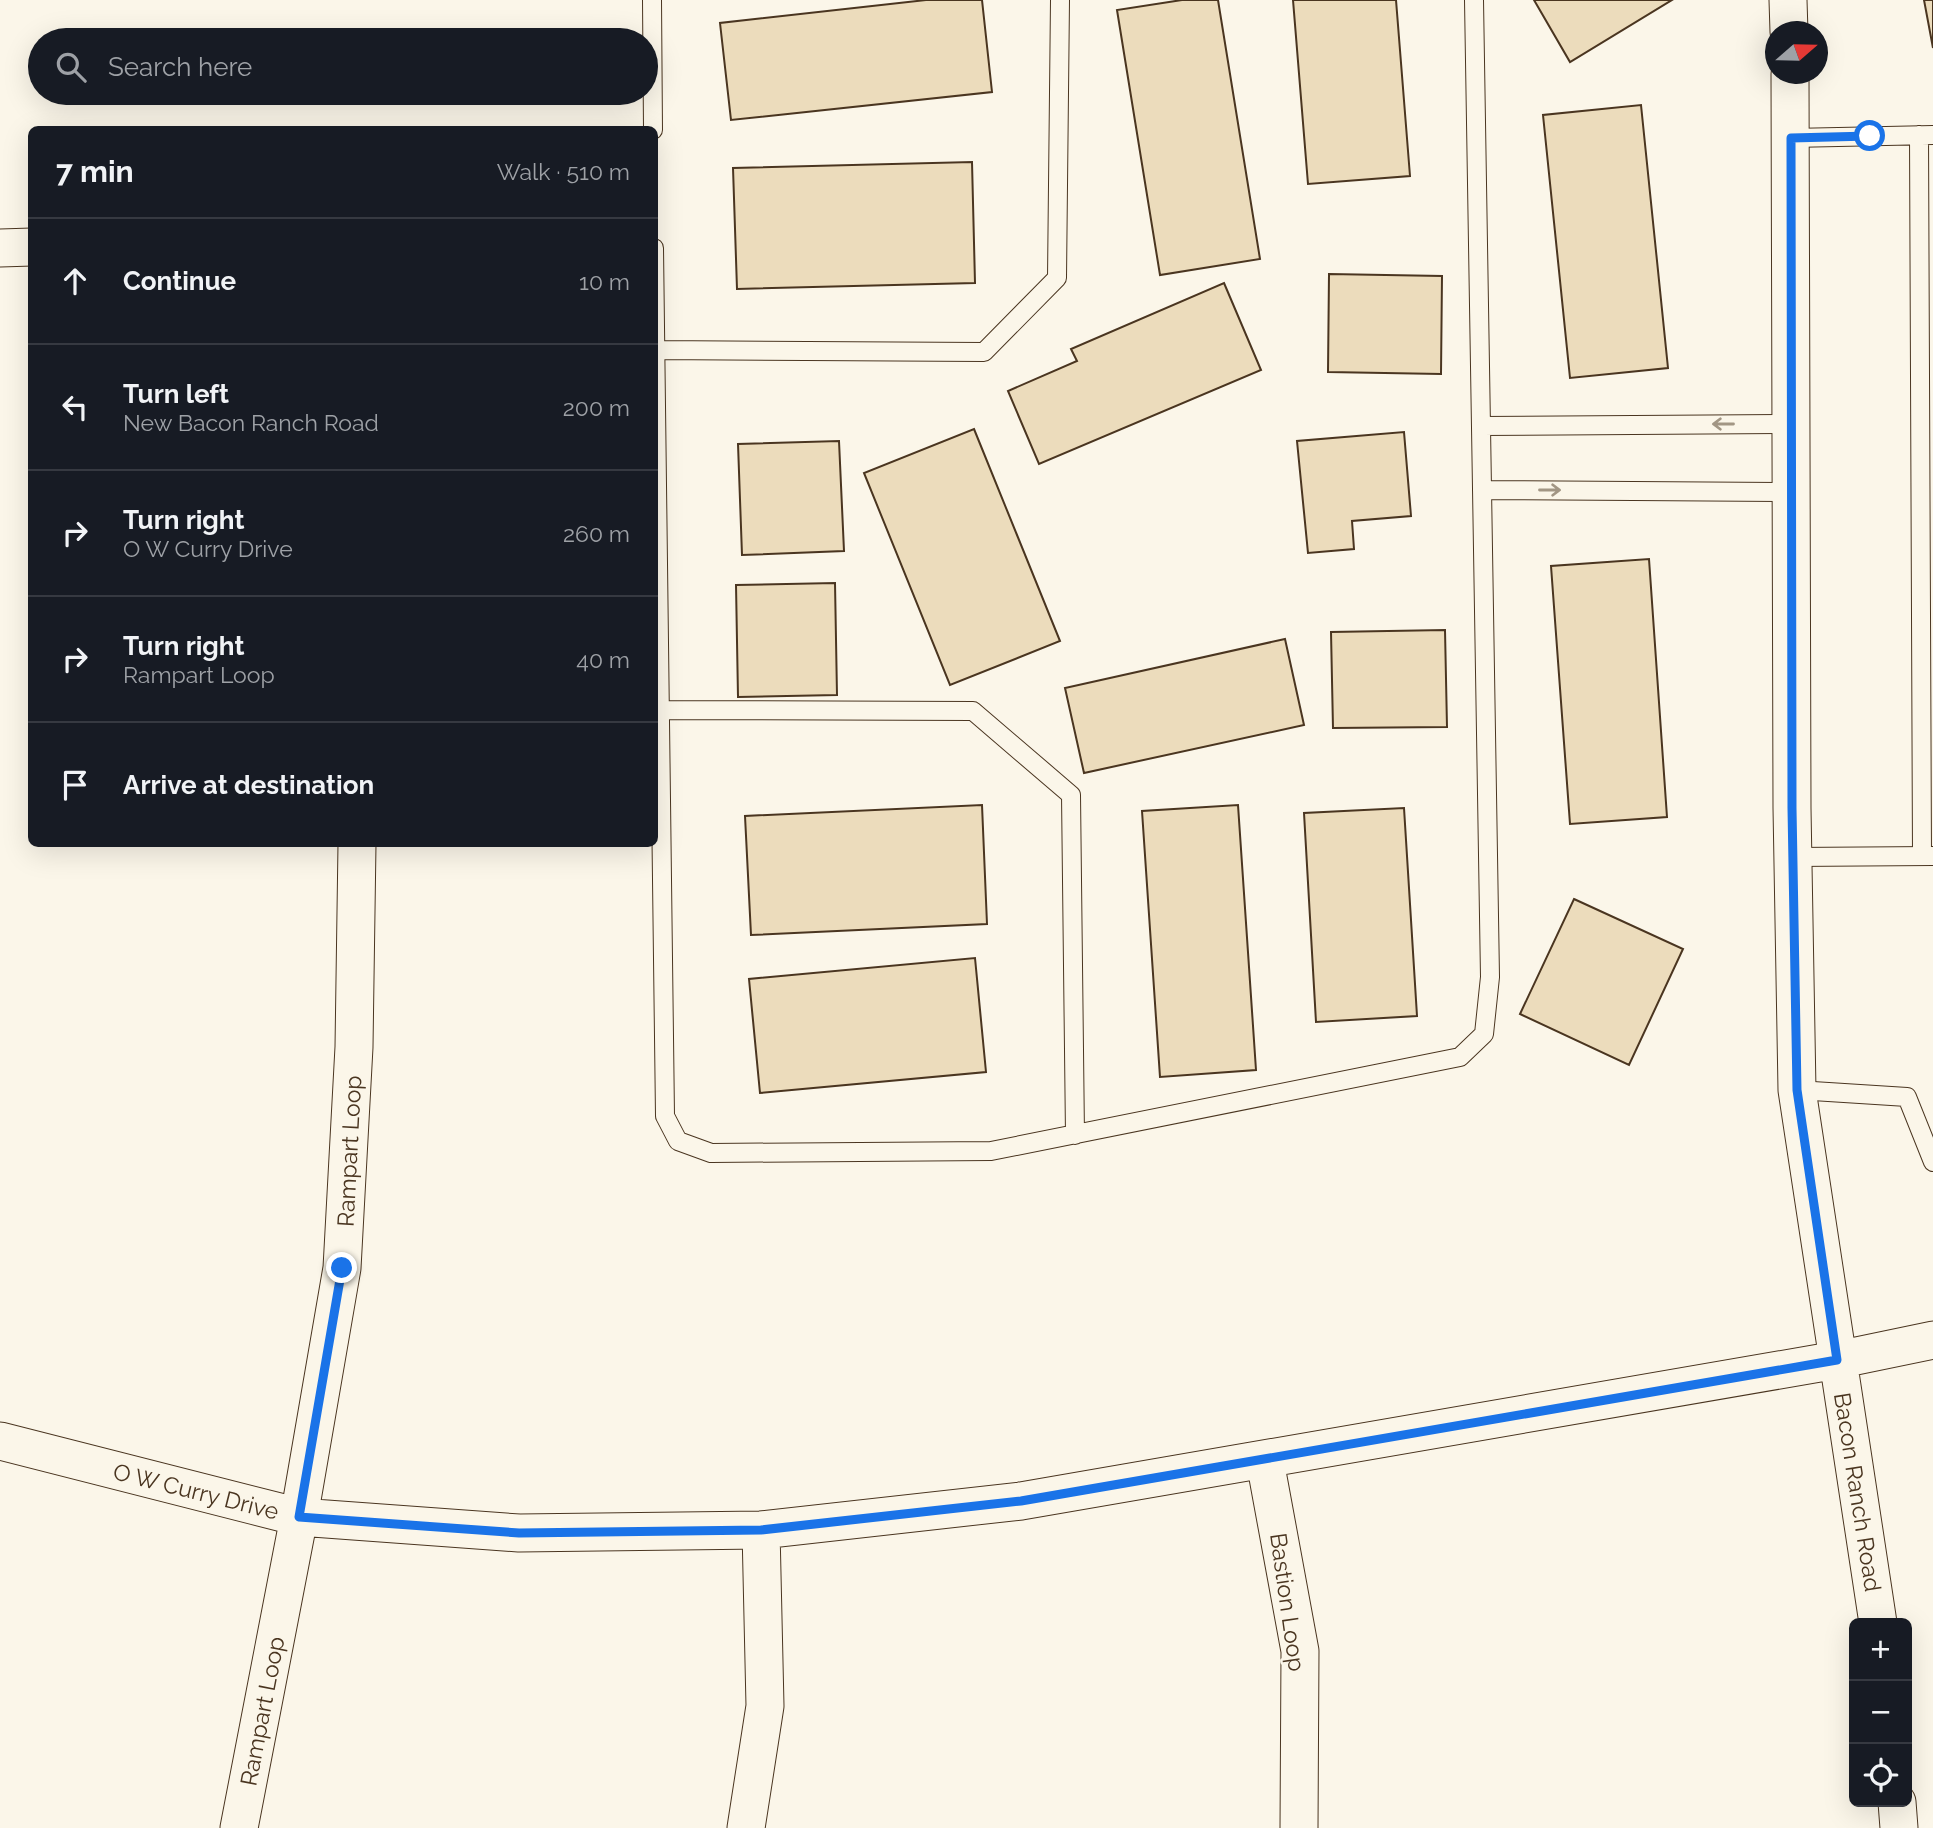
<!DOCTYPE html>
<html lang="en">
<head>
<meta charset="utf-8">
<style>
  body { margin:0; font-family:Raleway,sans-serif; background:#242831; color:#f1f3f6 }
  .controls { position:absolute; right:21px; bottom:21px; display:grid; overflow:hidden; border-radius:10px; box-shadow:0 7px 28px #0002 }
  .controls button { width:63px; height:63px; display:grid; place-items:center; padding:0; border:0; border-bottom:2px solid #363941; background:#171b24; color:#f1f3f6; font:35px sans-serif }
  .compass { position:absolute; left:1765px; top:21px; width:63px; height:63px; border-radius:50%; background:#171b24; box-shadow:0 7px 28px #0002; rotate:70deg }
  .stop { position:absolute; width:21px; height:21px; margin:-16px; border:5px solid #1a73e8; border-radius:50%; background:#fff }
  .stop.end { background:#1a73e8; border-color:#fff; box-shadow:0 2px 7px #0008 }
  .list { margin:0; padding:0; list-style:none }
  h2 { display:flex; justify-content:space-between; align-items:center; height:91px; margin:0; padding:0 28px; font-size:30px }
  h2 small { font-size:23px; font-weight:400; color:#9ea1a6 }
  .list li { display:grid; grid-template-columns:46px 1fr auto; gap:21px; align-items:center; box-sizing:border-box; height:126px; padding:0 28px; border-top:2px solid #363941 }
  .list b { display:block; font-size:26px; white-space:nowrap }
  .list p { margin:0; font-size:23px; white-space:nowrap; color:#9ea1a6 }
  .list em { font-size:23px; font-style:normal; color:#9ea1a6 }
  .icon { flex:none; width:38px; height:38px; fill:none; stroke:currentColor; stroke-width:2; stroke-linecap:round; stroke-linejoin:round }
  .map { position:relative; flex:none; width:1933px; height:1828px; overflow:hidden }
  .search { position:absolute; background:#171b24; box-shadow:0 7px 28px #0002; left:28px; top:28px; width:630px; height:77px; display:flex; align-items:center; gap:18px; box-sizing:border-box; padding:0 24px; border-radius:38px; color:#9ea1a6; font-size:26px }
  .panel { position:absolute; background:#171b24; box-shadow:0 7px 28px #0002; left:28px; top:126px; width:630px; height:721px; border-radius:10px }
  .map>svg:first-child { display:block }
</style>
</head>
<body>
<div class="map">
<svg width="1933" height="1828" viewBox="0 0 1933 1828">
  <rect width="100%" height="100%" fill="#fbf6e9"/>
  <path fill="#ecdcbc" stroke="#4a3520" stroke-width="2" d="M926,0H982L992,92L731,120L720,23Z
    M1182,0H1218L1260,259L1160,275L1117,10Z
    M1293,0H1396L1410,176L1308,184Z
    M1534,0H1672L1570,62Z
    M1924,0H1933V48Z
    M1641,105L1668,368L1570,378L1543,115Z
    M972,162L975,283L737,289L733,168Z
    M1329,274L1442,276L1441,374L1328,372Z
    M1224,283L1261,370L1039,464L1008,391L1077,361L1071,349Z
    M974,429L1060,641L950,685L864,473Z
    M1404,432L1411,516L1352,521L1354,549L1308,553L1297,441Z
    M839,441L844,551L742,555L738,444Z
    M1649,559L1667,817L1570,824L1551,566Z
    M835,583L837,695L738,697L736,585Z
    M1445,630L1447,727L1333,728L1331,632Z
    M1285,639L1304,725L1084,773L1065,688Z
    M982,805L987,924L751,935L745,816Z
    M1238,805L1256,1070L1160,1077L1142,811Z
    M1404,808L1417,1016L1316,1022L1304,813Z
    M1574,899L1683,949L1629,1065L1520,1014Z
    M975,958L986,1072L760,1093L749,979Z"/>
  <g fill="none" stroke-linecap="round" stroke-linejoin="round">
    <g stroke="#4a3520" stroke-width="20">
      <path id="lane" d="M652,0L653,130
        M1919,135L1922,856
        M1791,138L1933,135
        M654,248L665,1116L678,1141L711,1153L991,1151L1460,1057L1484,1034L1490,977L1474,0
        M656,350L984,352L1057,278L1060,0
        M1481,426L1791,424
        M1482,490L1792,492
        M660,710L973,711L1071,795L1075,1135
        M1793,857L1933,856
        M1797,1090L1907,1097L1933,1162"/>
    </g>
    <g stroke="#4a3520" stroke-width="39">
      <path id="street" d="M1788,0L1789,32
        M1790,74L1792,808L1797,1090L1878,1623
        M0,248L32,247
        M0,1441L299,1517L519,1533L761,1530L1021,1501L1837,1360L1933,1340
        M1265,1461L1300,1651L1299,1828
        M1897,1802L1899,1828
        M239,1828L299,1517L342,1268L354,1047L357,844
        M746,1828L765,1706L761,1530"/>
    </g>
    <use href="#lane" stroke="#fbf6e9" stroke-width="18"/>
    <use href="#street" stroke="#fbf6e9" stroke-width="37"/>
  </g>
  <defs><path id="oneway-shaft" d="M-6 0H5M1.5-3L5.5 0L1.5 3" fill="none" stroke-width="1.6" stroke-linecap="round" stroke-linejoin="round" transform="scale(1.75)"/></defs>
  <g stroke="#a29684">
    <use href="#oneway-shaft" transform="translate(1723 424) rotate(180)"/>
    <use href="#oneway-shaft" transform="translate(1550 490)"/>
  </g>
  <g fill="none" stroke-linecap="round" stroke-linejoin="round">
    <path stroke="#1a73e8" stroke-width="9" d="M342,1268L299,1517L519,1533L761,1530L1021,1501L1837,1360L1797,1090L1792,808L1791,138L1870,136"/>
  </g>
  <g text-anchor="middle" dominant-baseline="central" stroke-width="5" stroke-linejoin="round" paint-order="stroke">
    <g font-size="23" fill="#4a3520" stroke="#fbf6e9">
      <text transform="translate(349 1151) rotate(-87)">Rampart Loop</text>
      <text transform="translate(196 1491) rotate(14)">O W Curry Drive</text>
      <text transform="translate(1858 1492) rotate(81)">Bacon Ranch Road</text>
      <text transform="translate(1288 1602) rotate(82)">Bastion Loop</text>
      <text transform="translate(262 1711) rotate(-79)">Rampart Loop</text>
    </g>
  </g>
</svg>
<div class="controls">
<button>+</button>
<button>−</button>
<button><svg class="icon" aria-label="locate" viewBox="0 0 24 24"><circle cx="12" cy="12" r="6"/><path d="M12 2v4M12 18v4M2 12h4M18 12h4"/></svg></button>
</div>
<svg class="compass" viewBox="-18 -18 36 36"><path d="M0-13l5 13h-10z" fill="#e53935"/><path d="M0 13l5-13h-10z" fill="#9ea1a6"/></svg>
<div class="stop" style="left:1870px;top:136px"></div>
<div class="stop end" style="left:342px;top:1268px"></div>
<div class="search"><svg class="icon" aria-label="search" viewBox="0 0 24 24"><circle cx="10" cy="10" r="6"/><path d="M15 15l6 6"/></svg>Search here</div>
<section class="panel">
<h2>7 min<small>Walk · 510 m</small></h2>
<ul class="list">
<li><svg class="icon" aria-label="ahead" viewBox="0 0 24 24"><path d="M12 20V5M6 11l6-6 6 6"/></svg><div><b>Continue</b></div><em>10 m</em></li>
<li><svg class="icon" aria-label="left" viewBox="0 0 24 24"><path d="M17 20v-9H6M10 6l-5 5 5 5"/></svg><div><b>Turn left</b><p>New Bacon Ranch Road</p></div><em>200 m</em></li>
<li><svg class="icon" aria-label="right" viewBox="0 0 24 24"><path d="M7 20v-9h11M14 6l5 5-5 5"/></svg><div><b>Turn right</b><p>O W Curry Drive</p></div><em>260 m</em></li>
<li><svg class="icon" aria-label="right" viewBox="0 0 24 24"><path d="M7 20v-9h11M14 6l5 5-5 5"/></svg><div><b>Turn right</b><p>Rampart Loop</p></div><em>40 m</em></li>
<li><svg class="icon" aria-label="arrive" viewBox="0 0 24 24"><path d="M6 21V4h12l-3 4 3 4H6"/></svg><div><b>Arrive at destination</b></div></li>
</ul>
</section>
</div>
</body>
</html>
